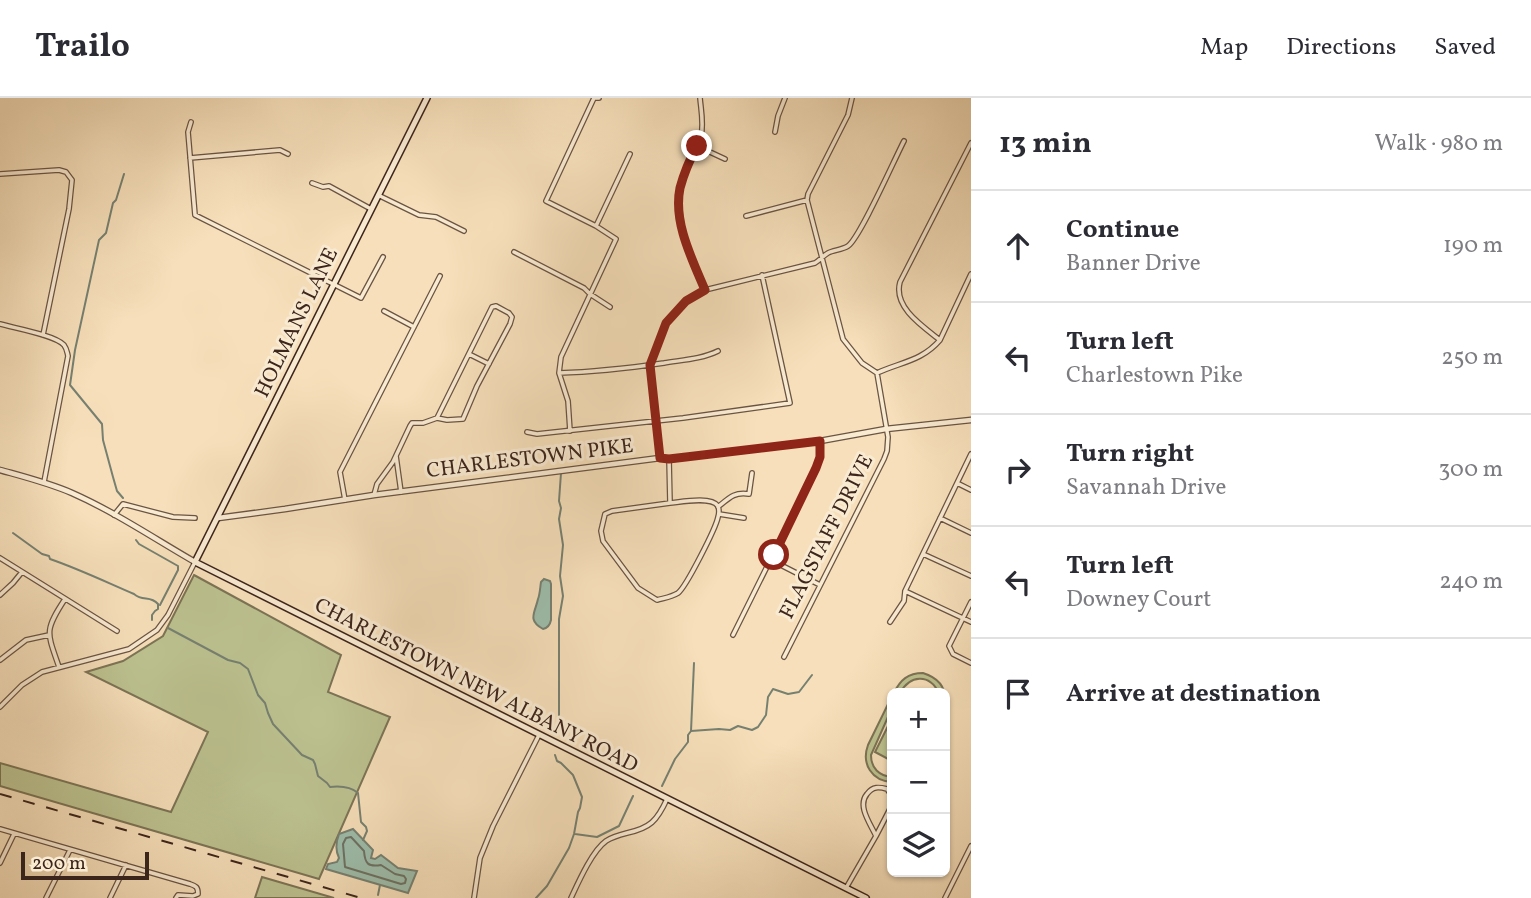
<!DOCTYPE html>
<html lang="en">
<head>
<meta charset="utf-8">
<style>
  body { margin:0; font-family:Vollkorn,serif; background:#f7f7f7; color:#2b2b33 }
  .controls { position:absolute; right:21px; bottom:21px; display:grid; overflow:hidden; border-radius:10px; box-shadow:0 2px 5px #0004 }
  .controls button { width:63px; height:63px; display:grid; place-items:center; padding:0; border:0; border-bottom:2px solid #e1e1e2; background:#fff; color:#2b2b33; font:35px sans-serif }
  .scale { position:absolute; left:21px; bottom:18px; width:128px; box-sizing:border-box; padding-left:7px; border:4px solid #3c251b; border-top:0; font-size:19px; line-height:24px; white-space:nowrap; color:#3c251b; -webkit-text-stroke:5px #f9ead2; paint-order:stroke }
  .stop { position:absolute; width:21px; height:21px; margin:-16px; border:5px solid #8f2418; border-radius:50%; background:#fff }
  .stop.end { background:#8f2418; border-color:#fff; box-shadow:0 2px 7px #0008 }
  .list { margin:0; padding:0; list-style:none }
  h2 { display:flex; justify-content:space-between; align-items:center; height:91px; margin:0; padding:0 28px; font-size:30px }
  h2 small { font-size:23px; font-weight:400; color:#7c7c81 }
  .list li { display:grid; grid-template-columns:46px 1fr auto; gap:21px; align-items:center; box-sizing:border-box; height:112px; padding:0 28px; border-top:2px solid #e1e1e2 }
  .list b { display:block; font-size:26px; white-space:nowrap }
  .list p { margin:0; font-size:23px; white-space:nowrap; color:#7c7c81 }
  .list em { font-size:23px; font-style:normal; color:#7c7c81 }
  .icon { flex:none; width:38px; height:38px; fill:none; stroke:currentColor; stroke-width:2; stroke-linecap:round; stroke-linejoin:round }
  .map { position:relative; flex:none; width:971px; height:800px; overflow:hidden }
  header { display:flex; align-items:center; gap:42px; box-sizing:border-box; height:98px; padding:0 35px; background:#fff; border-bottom:2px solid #e1e1e2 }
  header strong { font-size:33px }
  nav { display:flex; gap:38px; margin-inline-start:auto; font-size:24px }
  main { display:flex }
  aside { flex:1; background:#fff }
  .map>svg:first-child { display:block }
</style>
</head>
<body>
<header>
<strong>Trailo</strong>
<nav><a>Map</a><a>Directions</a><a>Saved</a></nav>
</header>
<main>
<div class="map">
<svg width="971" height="800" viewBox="0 0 971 800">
  <rect width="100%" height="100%" fill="#f6dfba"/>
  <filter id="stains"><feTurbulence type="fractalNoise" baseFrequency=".00286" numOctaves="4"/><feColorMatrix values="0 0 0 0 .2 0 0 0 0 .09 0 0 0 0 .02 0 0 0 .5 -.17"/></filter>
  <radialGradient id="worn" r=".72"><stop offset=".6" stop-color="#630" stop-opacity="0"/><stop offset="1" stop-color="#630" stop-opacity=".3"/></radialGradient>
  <path fill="#bcc290" stroke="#7c7456" stroke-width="2" d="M194,477L341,557L328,594L390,619L319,781L0,688V665L171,714L208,634L86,574L123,563L163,538Z
    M923,575C939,580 947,591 945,607V595H939C929,575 910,577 900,595H894C900,582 908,575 923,575Z
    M892,598V610L871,657C871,670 879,678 892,679V684C872,683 861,666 868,647Z
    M892,620V663L875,654Z
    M262,779L334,800H255Z"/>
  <path fill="#9dbdab" stroke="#768071" stroke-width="2" d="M544,481L550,483L551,486V522C550,527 548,530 543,531C527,522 535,515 538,501C540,496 540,490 541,484Z
    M353,731L373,752L371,760L375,761L381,757L398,770L417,773L408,795L326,771L328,766L337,764L339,760C335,752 336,744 339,736Z"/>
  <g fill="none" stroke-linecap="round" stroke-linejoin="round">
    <path stroke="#6c7163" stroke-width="2" d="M351,739L364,753C365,766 368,769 381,767L395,776L404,778L406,781L405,785L401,786L345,769L343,746L346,740Z"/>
    <path stroke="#768071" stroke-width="2" d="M123,400L117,393L113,379L103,342L102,326L70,287L75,252L99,142L106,135L113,105L116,102L124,76
      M13,435L42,456L49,458L50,461C79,471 106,484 134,496C143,504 150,497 158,506V511L155,513L152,517V522
      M136,442L139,446L178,468V472L160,507
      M168,530L228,562L240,565L248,571L258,597L265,605L268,615L273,626L302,657L313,662L315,666L318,678L327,685L330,689C339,688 351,689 358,695L361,724L366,729L367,733L363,742
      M559,633V521L563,498L560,478L563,447L559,421L561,410L559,403L561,375
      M691,633L719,631L730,632L738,628L752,632L758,629L766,617L768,599L773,591L788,596L799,594L812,577
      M662,688L675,661L688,644V637L691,633L694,565
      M575,736L597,739L619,728L633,698
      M378,797L380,787
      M536,800L547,788L569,750L574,736L578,714L580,710L582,699L573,677L561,665L557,663L555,657"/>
    <g stroke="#6a5443" stroke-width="6">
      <path id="minor" d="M700,0C701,12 704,26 701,38C696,57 683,73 680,93C674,127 692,162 704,192
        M191,24L188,34L195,117L361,200L383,159
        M775,34L778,18L785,0
        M697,48L725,61
        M190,60L280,52L288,56
        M0,76L59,72L66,74L72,82L69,111L43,237
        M312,85L323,89L329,88L371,111
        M378,97L419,117L436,119L464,133
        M746,118L807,102
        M596,128L630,56
        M514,154L584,190L590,196L610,209
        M384,213L414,229
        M0,226C14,230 55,237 64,247C67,251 67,254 68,258L44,384
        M940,242C922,228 893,209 900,184L971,45
        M469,256L489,266
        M559,275C594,274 629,270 664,265C682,262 702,261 718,253
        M877,275C901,264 922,263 940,242L971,176
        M570,333L568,303L559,275L561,259L616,141L596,128L546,103L594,0H599
        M527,334L537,336L683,320L790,305L762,177
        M396,358L401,394
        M660,360L650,267L666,225L686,203L705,192L815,165C820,162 823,158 828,155C833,152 842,152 848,148C860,140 895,60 904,43
        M669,361L670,405L612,413L605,416L601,433L603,443L638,490L657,502C664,500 672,499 678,495C686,489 716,430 718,419C719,416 719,411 718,408C711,398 681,404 670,405
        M957,385L971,392
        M374,397L377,386L393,364L410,328L412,325H423L437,320L492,209L496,208L509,215L512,219L510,226L477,288L463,321L447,322L437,320
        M345,402L340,374L440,178
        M718,409C730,399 734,394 749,396L752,375
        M719,416L744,420
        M114,417L123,406L173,419L195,420
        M940,420L971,435
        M923,456L971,478
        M0,460L117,533
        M771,462L820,487
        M905,493L971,524
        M0,497L13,485L22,474
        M971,504L949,548L953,556L971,565
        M890,524L904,503L905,493L971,356
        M733,537L816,370L820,359V343
        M784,559L884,361L887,353L888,339L877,275L862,265L843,241L807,102L808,96L848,17L852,0
        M0,562L26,542L49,537
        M59,569C47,534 44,533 65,501
        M0,609L22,587L42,574L129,551L157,532L168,517L195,464
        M892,698L887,691C879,689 873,688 867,696C857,708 870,725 876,738L892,707
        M0,731L190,786C196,788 198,789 198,796L193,798L178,797L176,800
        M0,765L14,736
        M846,790L876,738
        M46,800L70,752
        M110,800L126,767
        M474,800L480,760L493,728L539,637
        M571,800C578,785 592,753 606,743C612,739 619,737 627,735C650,730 657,723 667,701
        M945,800L971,748"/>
    </g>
    <g stroke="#6a5443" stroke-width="7">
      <path id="tertiary" d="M0,372C25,379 49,385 72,395C115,414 155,441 195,464
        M218,420L285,411L374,397L660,360L669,361L820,343L886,331L971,322"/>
    </g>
    <g stroke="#3c251b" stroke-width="8">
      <path id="secondary" d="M427,0L195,464L866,800"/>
    </g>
    <use href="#minor" stroke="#f9ead2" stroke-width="3.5"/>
    <use href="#tertiary" stroke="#f9ead2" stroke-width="4.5"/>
    <use href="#secondary" stroke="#f9ead2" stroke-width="5"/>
    <path stroke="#3c251b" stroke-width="2" stroke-dasharray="12 12" stroke-linecap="butt" d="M0,696L361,800"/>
  </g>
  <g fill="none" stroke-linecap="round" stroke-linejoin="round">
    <path stroke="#8f2418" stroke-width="9" d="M697,48C690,61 684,75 680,90C673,124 692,161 705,192L686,203L666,225L650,267L660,360L669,361L820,343V359L816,370L774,457"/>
  </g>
  <g text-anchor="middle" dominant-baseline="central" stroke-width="6" stroke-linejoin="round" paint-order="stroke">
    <g font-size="21" fill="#3c251b" stroke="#f9ead2">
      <text transform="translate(297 225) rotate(-64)">HOLMANS LANE</text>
      <text transform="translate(530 361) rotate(-7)">CHARLESTOWN PIKE</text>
      <text transform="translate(827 439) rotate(-63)">FLAGSTAFF DRIVE</text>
      <text transform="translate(476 588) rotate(27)">CHARLESTOWN NEW ALBANY ROAD</text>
    </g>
  </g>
  <rect width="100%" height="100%" filter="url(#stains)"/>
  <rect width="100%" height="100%" fill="url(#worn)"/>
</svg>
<div class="controls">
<button>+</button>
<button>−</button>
<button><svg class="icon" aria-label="layers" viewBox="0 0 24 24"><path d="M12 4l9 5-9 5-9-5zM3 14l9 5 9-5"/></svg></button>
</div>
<div class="scale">200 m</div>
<div class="stop" style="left:774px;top:457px"></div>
<div class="stop end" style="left:697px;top:48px"></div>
</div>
<aside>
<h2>13 min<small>Walk · 980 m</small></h2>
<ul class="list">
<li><svg class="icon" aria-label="ahead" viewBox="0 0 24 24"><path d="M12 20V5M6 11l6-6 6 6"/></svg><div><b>Continue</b><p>Banner Drive</p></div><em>190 m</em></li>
<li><svg class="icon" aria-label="left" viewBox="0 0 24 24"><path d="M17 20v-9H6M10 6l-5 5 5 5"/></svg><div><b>Turn left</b><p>Charlestown Pike</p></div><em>250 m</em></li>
<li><svg class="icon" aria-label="right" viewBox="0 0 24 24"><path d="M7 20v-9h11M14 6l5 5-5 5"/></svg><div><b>Turn right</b><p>Savannah Drive</p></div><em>300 m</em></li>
<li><svg class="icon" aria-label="left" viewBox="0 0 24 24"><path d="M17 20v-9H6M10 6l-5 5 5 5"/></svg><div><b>Turn left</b><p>Downey Court</p></div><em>240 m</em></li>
<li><svg class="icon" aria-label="arrive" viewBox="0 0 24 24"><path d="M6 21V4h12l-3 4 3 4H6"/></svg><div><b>Arrive at destination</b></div></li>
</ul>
</aside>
</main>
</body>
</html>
